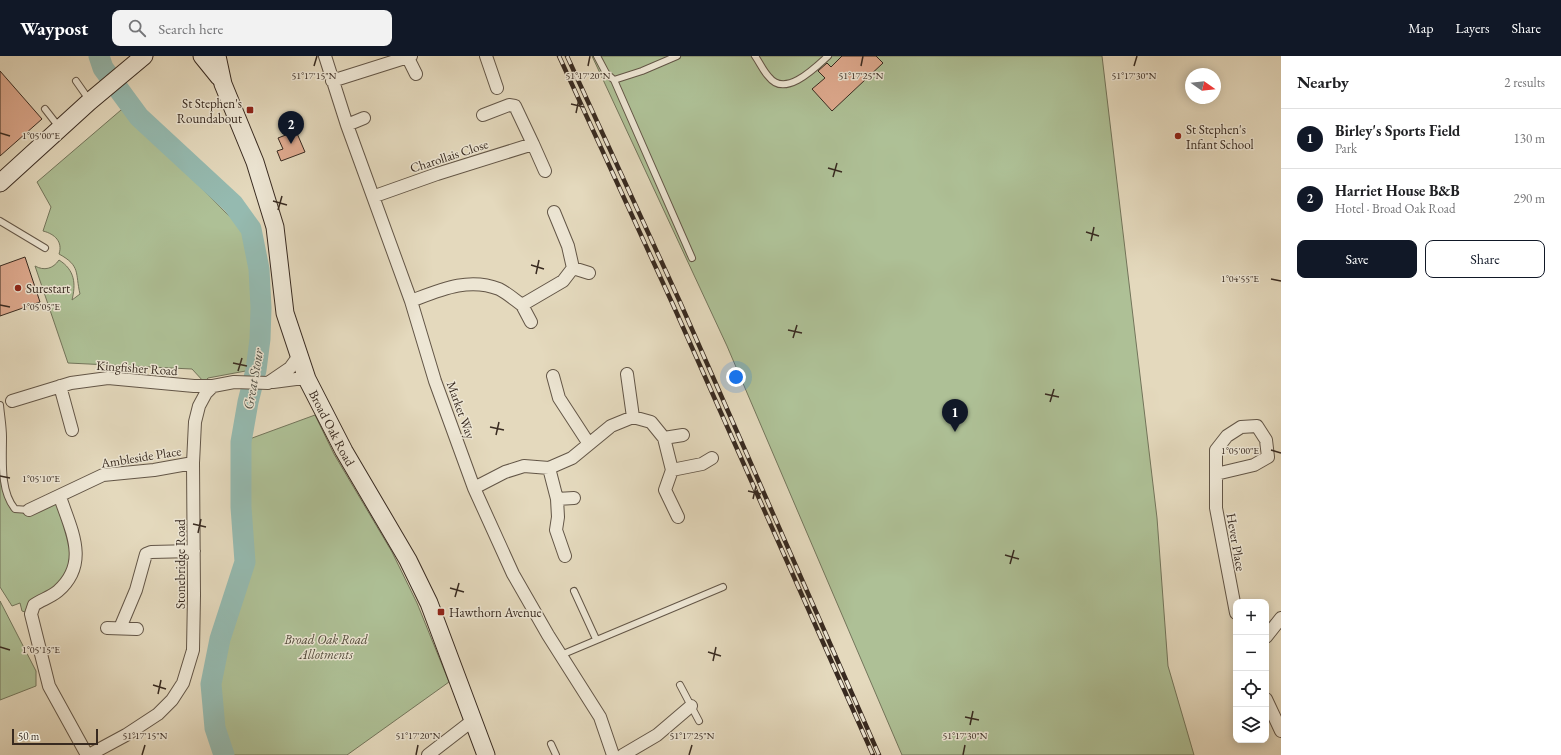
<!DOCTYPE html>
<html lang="en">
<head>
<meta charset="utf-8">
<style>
  body { margin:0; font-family:"EB Garamond",serif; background:#f2f2f2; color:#202124 }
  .controls { position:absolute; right:12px; bottom:12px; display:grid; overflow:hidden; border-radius:8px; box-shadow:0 2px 10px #0003 }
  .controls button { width:36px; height:36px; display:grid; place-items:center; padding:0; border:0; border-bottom:1px solid #e0e0e0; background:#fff; color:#202124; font:20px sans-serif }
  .compass { position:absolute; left:1185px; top:12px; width:36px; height:36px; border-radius:50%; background:#fff; box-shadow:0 2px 10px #0003; rotate:104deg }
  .scale { position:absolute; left:12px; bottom:10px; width:86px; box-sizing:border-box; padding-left:4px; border:2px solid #382a20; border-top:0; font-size:11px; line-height:14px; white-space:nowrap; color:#382a20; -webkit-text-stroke:3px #ede6d4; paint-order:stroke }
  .you { position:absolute; left:736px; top:321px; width:14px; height:14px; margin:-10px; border:3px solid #fff; border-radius:50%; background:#1a73e8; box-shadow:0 0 0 6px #1a73e833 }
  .badge { display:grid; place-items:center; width:26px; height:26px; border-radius:50%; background:#111827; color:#fff; font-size:13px; font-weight:700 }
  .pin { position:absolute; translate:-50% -33px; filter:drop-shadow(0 1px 2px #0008) }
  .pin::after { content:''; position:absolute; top:21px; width:14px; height:12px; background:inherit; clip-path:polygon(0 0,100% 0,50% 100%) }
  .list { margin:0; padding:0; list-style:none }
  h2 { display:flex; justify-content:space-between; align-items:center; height:52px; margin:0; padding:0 16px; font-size:17px }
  h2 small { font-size:13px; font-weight:400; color:#757577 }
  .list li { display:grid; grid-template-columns:26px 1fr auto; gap:12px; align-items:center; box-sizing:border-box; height:60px; padding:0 16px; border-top:1px solid #e0e0e0 }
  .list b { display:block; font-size:15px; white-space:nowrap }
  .list p { margin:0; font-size:13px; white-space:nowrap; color:#757577 }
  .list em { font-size:13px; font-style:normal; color:#757577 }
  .actions { display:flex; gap:8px; padding:12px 16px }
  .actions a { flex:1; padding:9px 0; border:1px solid #111827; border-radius:8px; text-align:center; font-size:14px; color:#111827 }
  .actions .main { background:#111827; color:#fff }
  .icon { flex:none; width:22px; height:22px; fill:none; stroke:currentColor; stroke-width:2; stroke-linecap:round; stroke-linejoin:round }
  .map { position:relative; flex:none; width:1281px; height:699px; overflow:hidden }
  header { display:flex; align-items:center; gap:24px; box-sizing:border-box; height:56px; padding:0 20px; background:#111827; color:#fff }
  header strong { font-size:19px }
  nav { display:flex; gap:22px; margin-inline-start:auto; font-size:14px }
  .search { width:280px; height:36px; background:#f2f2f2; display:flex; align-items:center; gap:10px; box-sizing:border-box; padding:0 14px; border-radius:8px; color:#757577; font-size:15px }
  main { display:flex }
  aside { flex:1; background:#fff }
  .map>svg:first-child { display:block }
</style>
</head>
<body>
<header>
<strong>Waypost</strong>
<div class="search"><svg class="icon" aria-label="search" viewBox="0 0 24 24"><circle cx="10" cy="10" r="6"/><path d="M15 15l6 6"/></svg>Search here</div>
<nav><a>Map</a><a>Layers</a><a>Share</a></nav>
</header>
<main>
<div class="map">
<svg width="1281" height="699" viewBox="0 0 1281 699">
  <rect width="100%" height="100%" fill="#e4d9bd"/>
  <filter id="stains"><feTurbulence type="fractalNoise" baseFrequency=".005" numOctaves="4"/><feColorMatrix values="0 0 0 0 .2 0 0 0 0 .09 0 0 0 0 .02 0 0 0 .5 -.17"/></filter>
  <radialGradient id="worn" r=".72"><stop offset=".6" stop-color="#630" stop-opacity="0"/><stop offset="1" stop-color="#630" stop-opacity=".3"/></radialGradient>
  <path fill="#aec096" stroke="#73755b" d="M592,0H1102L1157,462L1168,610L1194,699H902L727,290Z
    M121,54L151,81L238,169L250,190L255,232L251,314L208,322L204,326L192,313L68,307L35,210C44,215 53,213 59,204C75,214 76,228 72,244L80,238C75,217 81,210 59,198C63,186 55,178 43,175L51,151L37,126Z
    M0,349L4,434L15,453L60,441L66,460L73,516L31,558L22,555L20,547L12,550L0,531Z
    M315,359L334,398L392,496L417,547L449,626L347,699H226L219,672L214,628L223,583L247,505L244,385Z
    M0,545L36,615V630L0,644Z"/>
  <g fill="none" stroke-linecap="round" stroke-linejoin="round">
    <path stroke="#95bab0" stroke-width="21" d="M99,0L103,12L139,61L233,148L251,173L259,213L261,252L260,283L256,314L248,346L241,386V451L245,506L220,583L211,628L215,672L224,699"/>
  </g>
  <path fill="#dfaa8f" stroke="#382a20" d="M842,0H876L883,7L832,55L812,33L825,22L818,15L827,7L831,11Z
    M0,15L42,63L0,100Z
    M296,75L305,96L281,105L277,95L283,93L278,82Z
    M25,201L40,246L0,260V210Z"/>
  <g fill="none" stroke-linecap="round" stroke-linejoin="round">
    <g stroke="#635647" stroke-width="8">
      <path id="lane" d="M597,0L606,17L614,24L642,15L677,0
        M755,0C760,7 763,15 769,21C785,42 815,12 828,0
        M614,24L692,202
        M76,25L90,45
        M45,53L59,71
        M0,165L45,192
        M0,349C1,360 3,371 3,381C3,405 0,435 15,453L29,454
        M574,535L596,583
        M561,599L723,531
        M680,629L699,665
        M551,688L556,699"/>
    </g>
    <g stroke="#635647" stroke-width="14">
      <path id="street" d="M325,0L347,69L411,245L435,325L474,432L513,518L548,579L600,661L613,699
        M407,0L416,18
        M486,0L497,32
        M332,25L411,0
        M347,69L364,62
        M533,88L545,115
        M375,140L437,118L533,88L515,50L509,49L483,59
        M573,212L589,217
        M411,245C440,234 468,221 499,233C507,237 515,244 522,249L563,225L573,212L568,190L554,156
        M522,249L531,266
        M627,318L633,361
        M553,320L559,342L589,388
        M273,326L296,323H307
        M60,330L72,374
        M12,345L71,327L108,322L194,330H213
        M664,382L683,379
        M549,412L557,443L558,461L556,474L565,500
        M672,414L702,408L712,402
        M1216,418L1254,409L1268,401L1266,384L1257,370L1241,371L1227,380L1216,394V452L1236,557
        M474,432L505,416L524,410L549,412L572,402L611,370L633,361L651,366L664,382L672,414L665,434L678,461
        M557,443L574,442
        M29,454L103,419L154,414L193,407
        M31,558L49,630L87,699
        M31,558L34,549C41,544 51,541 58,535C90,507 71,474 60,441
        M107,572L137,573
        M120,572L136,534L146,498L151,496L194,495
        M1266,581L1281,562
        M1266,643L1281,675
        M89,699L126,679L158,658L172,644L183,627L193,594L194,539L193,407L195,366L199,350L206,337L213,330L234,326L268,327L290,312L298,301
        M428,699L472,665
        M623,699L657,679L691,650"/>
    </g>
    <g stroke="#382a20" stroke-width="19">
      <g id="secondary">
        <path d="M202,0L219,21"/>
        <path id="s1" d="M217,0L223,28L255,106L275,171L285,257L307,323L344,395L408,504L429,547L486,699"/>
        <path d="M0,127L89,46L144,0"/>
      </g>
    </g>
    <use href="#lane" stroke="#ede6d4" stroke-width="6"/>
    <use href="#street" stroke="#ede6d4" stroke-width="12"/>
    <use href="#secondary" stroke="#ede6d4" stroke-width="17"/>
    <g stroke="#382a20" stroke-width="4.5">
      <path id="rail" d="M559,0L674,251L873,699
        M567,0L680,246L879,699"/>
    </g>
    <use href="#rail" stroke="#ede6d4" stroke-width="3" stroke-dasharray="9" stroke-linecap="butt"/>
  </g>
  <path fill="none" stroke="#382a20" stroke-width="1.5" d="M314,10L317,0M588,10L590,0M861,10L863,0M1134,10L1137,0M571,48L584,51M576,57L579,43M0,77L10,80M828,112L842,116M833,121L837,107M273,145L287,149M278,154L282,140M1086,176L1099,180M1091,185L1094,171M531,209L544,213M536,218L539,204M1271,223L1281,225M0,249L10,251M788,274L802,277M793,282L797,269M233,307L247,310M238,315L242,302M1045,338L1059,341M1050,346L1054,333M490,371L504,374M496,379L499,366M1271,394L1281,397M0,420L10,422M748,435L761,438M753,443L756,430M193,468L206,471M198,477L201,463M1005,499L1019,503M1010,508L1014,494M450,532L464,536M455,541L459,527M0,591L10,594M708,596L721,600M713,605L716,591M153,629L166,633M158,638L161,624M965,661L979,664M970,669L973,655M142,699L145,689M416,699L418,689M689,699L692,689M963,699L965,689"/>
  <g fill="#8f2418" stroke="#ede6d4" stroke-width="1.5">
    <rect x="246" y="50" width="8" height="8" rx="2"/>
    <circle cx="1178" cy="80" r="4"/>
    <circle cx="18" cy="232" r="4"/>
    <rect x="437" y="552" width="8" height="8" rx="2"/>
  </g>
  <g text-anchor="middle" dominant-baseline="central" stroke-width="3" stroke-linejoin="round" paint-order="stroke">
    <g font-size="13" fill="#382a20" stroke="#ede6d4" text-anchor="start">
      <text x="242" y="47" text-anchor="end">St Stephen's<tspan x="242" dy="15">Roundabout</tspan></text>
      <text x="1186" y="73">St Stephen's<tspan x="1186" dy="15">Infant School</tspan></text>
      <text x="26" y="232">Surestart</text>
      <text x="449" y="556">Hawthorn Avenue</text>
    </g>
    <g font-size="13" fill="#382a20" stroke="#ede6d4">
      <text transform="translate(449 100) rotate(-18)">Charollais Close</text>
      <text transform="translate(137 312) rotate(4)">Kingfisher Road</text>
      <text transform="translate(461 354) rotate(70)">Market Way</text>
      <text stroke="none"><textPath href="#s1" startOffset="392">Broad Oak Road</textPath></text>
      <text transform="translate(141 401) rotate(-9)">Ambleside Place</text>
      <text transform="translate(1236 486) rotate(80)">Hever Place</text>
      <text transform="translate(180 508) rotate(-90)">Stonebridge Road</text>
    </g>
    <g font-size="13" font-style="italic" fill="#504838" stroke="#ede6d4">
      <text x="326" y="583">Broad Oak Road<tspan x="326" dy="15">Allotments</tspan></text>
    </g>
    <g font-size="14" font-style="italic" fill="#4f4e44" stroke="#ede6d4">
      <text transform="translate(253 323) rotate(-80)">Great Stour</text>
    </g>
  </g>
  <g font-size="10" text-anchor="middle" fill="#382a20" stroke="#ede6d4" stroke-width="3" stroke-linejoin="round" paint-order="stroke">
    <text x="314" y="23">51°17'15"N</text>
    <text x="588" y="23">51°17'20"N</text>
    <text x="861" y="23">51°17'25"N</text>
    <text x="1134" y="23">51°17'30"N</text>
    <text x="41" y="83">1°05'00"E</text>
    <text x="1240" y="226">1°04'55"E</text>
    <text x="41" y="254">1°05'05"E</text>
    <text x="1240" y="398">1°05'00"E</text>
    <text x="41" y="426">1°05'10"E</text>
    <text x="41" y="597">1°05'15"E</text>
    <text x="145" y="683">51°17'15"N</text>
    <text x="418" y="683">51°17'20"N</text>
    <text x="692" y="683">51°17'25"N</text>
    <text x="965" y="683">51°17'30"N</text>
  </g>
  <rect width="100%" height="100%" filter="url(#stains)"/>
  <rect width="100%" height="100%" fill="url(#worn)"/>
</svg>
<div class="controls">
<button>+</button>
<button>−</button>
<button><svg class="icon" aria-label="locate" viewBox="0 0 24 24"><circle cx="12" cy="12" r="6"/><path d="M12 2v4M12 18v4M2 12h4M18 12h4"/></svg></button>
<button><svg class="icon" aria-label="layers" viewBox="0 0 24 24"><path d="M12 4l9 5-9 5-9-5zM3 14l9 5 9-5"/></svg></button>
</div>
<svg class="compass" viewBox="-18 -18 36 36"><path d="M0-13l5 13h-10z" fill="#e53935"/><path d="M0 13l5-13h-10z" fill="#757577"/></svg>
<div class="scale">50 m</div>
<div class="you"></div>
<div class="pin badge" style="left:955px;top:376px">1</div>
<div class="pin badge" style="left:291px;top:88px">2</div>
</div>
<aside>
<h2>Nearby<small>2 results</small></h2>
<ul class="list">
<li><span class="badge">1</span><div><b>Birley's Sports Field</b><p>Park</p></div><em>130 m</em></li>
<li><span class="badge">2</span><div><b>Harriet House B&amp;B</b><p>Hotel · Broad Oak Road</p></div><em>290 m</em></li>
</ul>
<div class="actions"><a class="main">Save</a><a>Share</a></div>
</aside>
</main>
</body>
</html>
